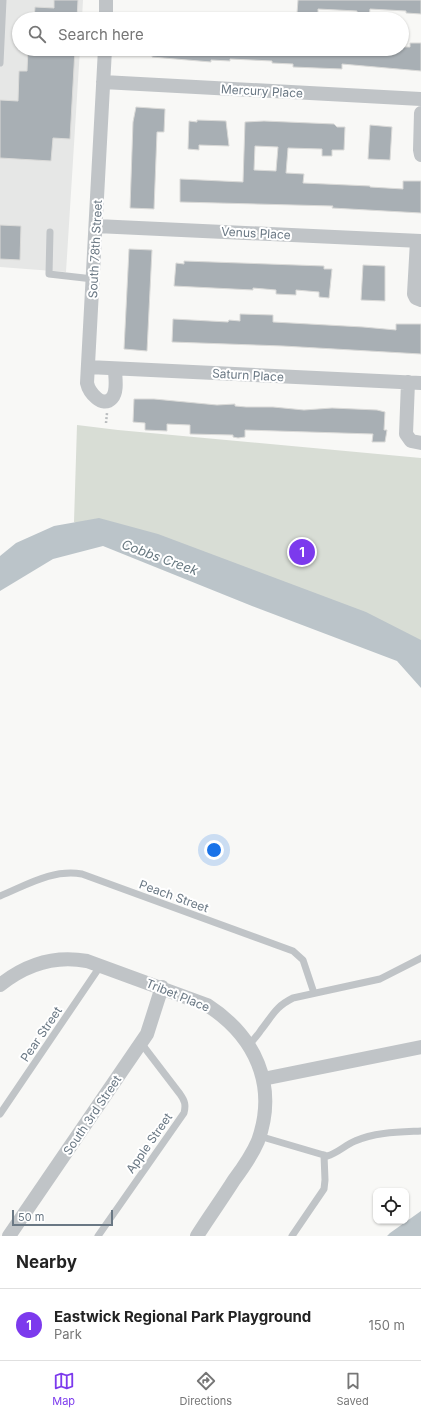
<!DOCTYPE html>
<html lang="en">
<head>
<meta charset="utf-8">
<style>
  body { margin:0; font-family:Inter,sans-serif; background:#f6f6f6; color:#222 }
  .controls { position:absolute; right:12px; bottom:12px; display:grid; overflow:hidden; border-radius:8px; box-shadow:0 1px 3px #0004 }
  .controls button { width:36px; height:36px; display:grid; place-items:center; padding:0; border:0; border-bottom:1px solid #e0e0e0; background:#fff; color:#222; font:20px sans-serif }
  .scale { position:absolute; left:12px; bottom:10px; width:101px; box-sizing:border-box; padding-left:4px; border:2px solid #6a7884; border-top:0; font-size:11px; line-height:14px; white-space:nowrap; color:#6a7884; -webkit-text-stroke:3px #fff; paint-order:stroke }
  .you { position:absolute; left:214px; top:850px; width:14px; height:14px; margin:-10px; border:3px solid #fff; border-radius:50%; background:#1a73e8; box-shadow:0 0 0 6px #1a73e833 }
  .badge { display:grid; place-items:center; width:26px; height:26px; border-radius:50%; background:#7c3aed; color:#fff; font-size:13px; font-weight:700 }
  .pin { position:absolute; translate:-50% -50%; border:2px solid #fff; box-shadow:0 1px 4px #0006 }
  .list { margin:0; padding:0; list-style:none }
  h2 { display:flex; justify-content:space-between; align-items:center; height:52px; margin:0; padding:0 16px; font-size:17px }
  h2 small { font-size:13px; font-weight:400; color:#767676 }
  .list li { display:grid; grid-template-columns:26px 1fr auto; gap:12px; align-items:center; box-sizing:border-box; height:72px; padding:0 16px; border-top:1px solid #e0e0e0 }
  .list b { display:block; font-size:15px; white-space:nowrap }
  .list p { margin:0; font-size:13px; white-space:nowrap; color:#767676 }
  .list em { font-size:13px; font-style:normal; color:#767676 }
  .icon { flex:none; width:22px; height:22px; fill:none; stroke:currentColor; stroke-width:2; stroke-linecap:round; stroke-linejoin:round }
  .map { position:relative; flex:none; width:421px; height:1236px; overflow:hidden }
  .search { position:absolute; background:#fff; box-shadow:0 1px 3px #0004; left:12px; right:12px; top:12px; height:44px; display:flex; align-items:center; gap:10px; box-sizing:border-box; padding:0 14px; border-radius:22px; color:#767676; font-size:15px }
  .sheet { height:124px; background:#fff }
  nav { display:flex; justify-content:space-around; align-items:center; box-sizing:border-box; height:56px; border-top:1px solid #e0e0e0; background:#fff; font-size:11px; color:#767676 }
  nav a { display:grid; justify-items:center; gap:2px }
  nav .on { color:#7c3aed }
  .map>svg:first-child { display:block }
</style>
</head>
<body>
<div class="map">
<svg width="421" height="1236" viewBox="0 0 421 1236">
  <rect width="100%" height="100%" fill="#f8f8f6"/>
  <path fill="#e6e7e6" d="M0,0H83L82,19H19V49H80L66,272L0,267Z"/>
  <path fill="#d8ddd5" d="M77,425L118,430L421,458V654L74,522Z"/>
  <path fill="#bbc4c9" d="M99,518L158,534L366,612L421,640V688L397,661L252,606L103,546L53,559L0,591V556L16,543L54,526Z
    M421,1211V1236H387L390,1233Z"/>
  <path fill="#a8afb4" stroke="#dadad8" fill-rule="evenodd" d="M54,0H78L77,19H34L35,7L54,8Z
    M298,0H421V14L406,13V11L370,9L369,18L357,17V11L318,9V14L297,13Z
    M410,43H421V71L342,64V69L293,67V64L272,63V61L230,59V61L211,60V62L152,57L153,49H402V47H410Z
    M28,49H75L70,139L53,138L51,161L0,158V100L18,101L19,71H27Z
    M136,107L165,109L164,132H157L154,209L130,208L133,122Z
    M197,120L226,121L229,146L199,145V150L188,149L189,121L197,122Z
    M264,121L334,124L337,127H345L344,150H332V156H322V149L288,148L286,173L304,174L303,183L370,186V187L403,189V181H421V213L332,208L333,206L180,202V179L243,182L245,122ZM255,146L278,147L276,171L254,170Z
    M370,125L392,127L390,160L368,159Z
    M0,225L21,226L20,260L0,259Z
    M129,249L152,250L147,351L124,349Z
    M184,261L324,266V269H332L329,298L319,297V292L296,290V295L276,294V290L253,288V290L174,286L176,263L184,264Z
    M363,265L385,266V301L361,300Z
    M240,314L273,315V322L363,327L396,330V324H421V354L283,346L172,342L173,319L228,322L229,320L240,321Z
    M134,399H154L217,405L235,404V406L246,407H273L304,410L332,408L377,410L385,412L384,430H387L385,442H372L373,434L245,430V437L238,438L233,437V435L190,434V425L167,424V431L145,430V423L133,422Z"/>
  <g fill="none" stroke-linecap="round" stroke-linejoin="round">
    <path stroke="#babdbf" stroke-width="2.5" stroke-dasharray="2 2" stroke-linecap="butt" d="M106,423L107,413"/>
    <path stroke="#c0c4c7" stroke-width="7" d="M0,63L3,0
      M50,232L49,274L93,279
      M0,896C27,885 52,869 82,874L293,951L303,960L314,993
      M249,1045C253,1040 258,1035 261,1030C273,1015 275,1007 293,998L380,979L421,958
      M0,1114L101,965
      M259,1136L327,1156C338,1153 345,1145 355,1141C375,1132 400,1132 421,1131
      M98,1236L184,1113C186,1105 185,1101 180,1094L141,1043
      M292,1236L324,1189L325,1180L324,1155"/>
    <path stroke="#c0c4c7" stroke-width="14" d="M106,19V0
      M105,49L87,383C89,392 102,409 112,398C118,391 115,377 115,369
      M103,82L421,99
      M421,113L420,150L421,155
      M96,226L421,241
      M417,241L414,294L416,298L421,300
      M88,367L421,383
      M408,382L406,434L411,441L421,443
      M0,985C25,965 55,955 87,961L207,1005C255,1036 278,1085 258,1141C252,1155 243,1168 234,1180C222,1199 209,1217 197,1236
      M263,1079L421,1047
      M9,1236L147,1034L162,987"/>
  </g>
  <g text-anchor="middle" dominant-baseline="central" stroke-width="4" stroke-linejoin="round" paint-order="stroke">
    <g font-size="12" fill="#6a7884" stroke="#fff">
      <text transform="translate(262 91) rotate(3)">Mercury Place</text>
      <text transform="translate(256 233) rotate(3)">Venus Place</text>
      <text transform="translate(95 249) rotate(-87)">South 78th Street</text>
      <text transform="translate(248 375) rotate(3)">Saturn Place</text>
      <text transform="translate(174 896) rotate(20)">Peach Street</text>
      <text transform="translate(178 995) rotate(22)">Tribet Place</text>
      <text transform="translate(41 1034) rotate(-56)">Pear Street</text>
      <text transform="translate(92 1115) rotate(-56)">South 3rd Street</text>
      <text transform="translate(149 1143) rotate(-55)">Apple Street</text>
    </g>
    <g font-size="13" font-style="italic" fill="#66777f" stroke="#fff">
      <text transform="translate(160 557) rotate(20)">Cobbs Creek</text>
    </g>
  </g>
</svg>
<div class="controls">
<button><svg class="icon" aria-label="locate" viewBox="0 0 24 24"><circle cx="12" cy="12" r="6"/><path d="M12 2v4M12 18v4M2 12h4M18 12h4"/></svg></button>
</div>
<div class="scale">50 m</div>
<div class="you"></div>
<div class="pin badge" style="left:302px;top:552px">1</div>
<div class="search"><svg class="icon" aria-label="search" viewBox="0 0 24 24"><circle cx="10" cy="10" r="6"/><path d="M15 15l6 6"/></svg>Search here</div>
</div>
<section class="sheet">
<h2>Nearby<small></small></h2>
<ul class="list">
<li><span class="badge">1</span><div><b>Eastwick Regional Park Playground</b><p>Park</p></div><em>150 m</em></li>
</ul>
</section>
<nav>
<a class="on"><svg class="icon" aria-label="map" viewBox="0 0 24 24"><path d="M3 6l6-2 6 2 6-2v14l-6 2-6-2-6 2zM9 4v14M15 6v14"/></svg>Map</a>
<a><svg class="icon" aria-label="directions" viewBox="0 0 24 24"><path d="M12 3l9 9-9 9-9-9zM9 14v-3h6M13 9l2 2-2 2"/></svg>Directions</a>
<a><svg class="icon" aria-label="saved" viewBox="0 0 24 24"><path d="M7 4h10v16l-5-4-5 4z"/></svg>Saved</a>
</nav>
</body>
</html>
